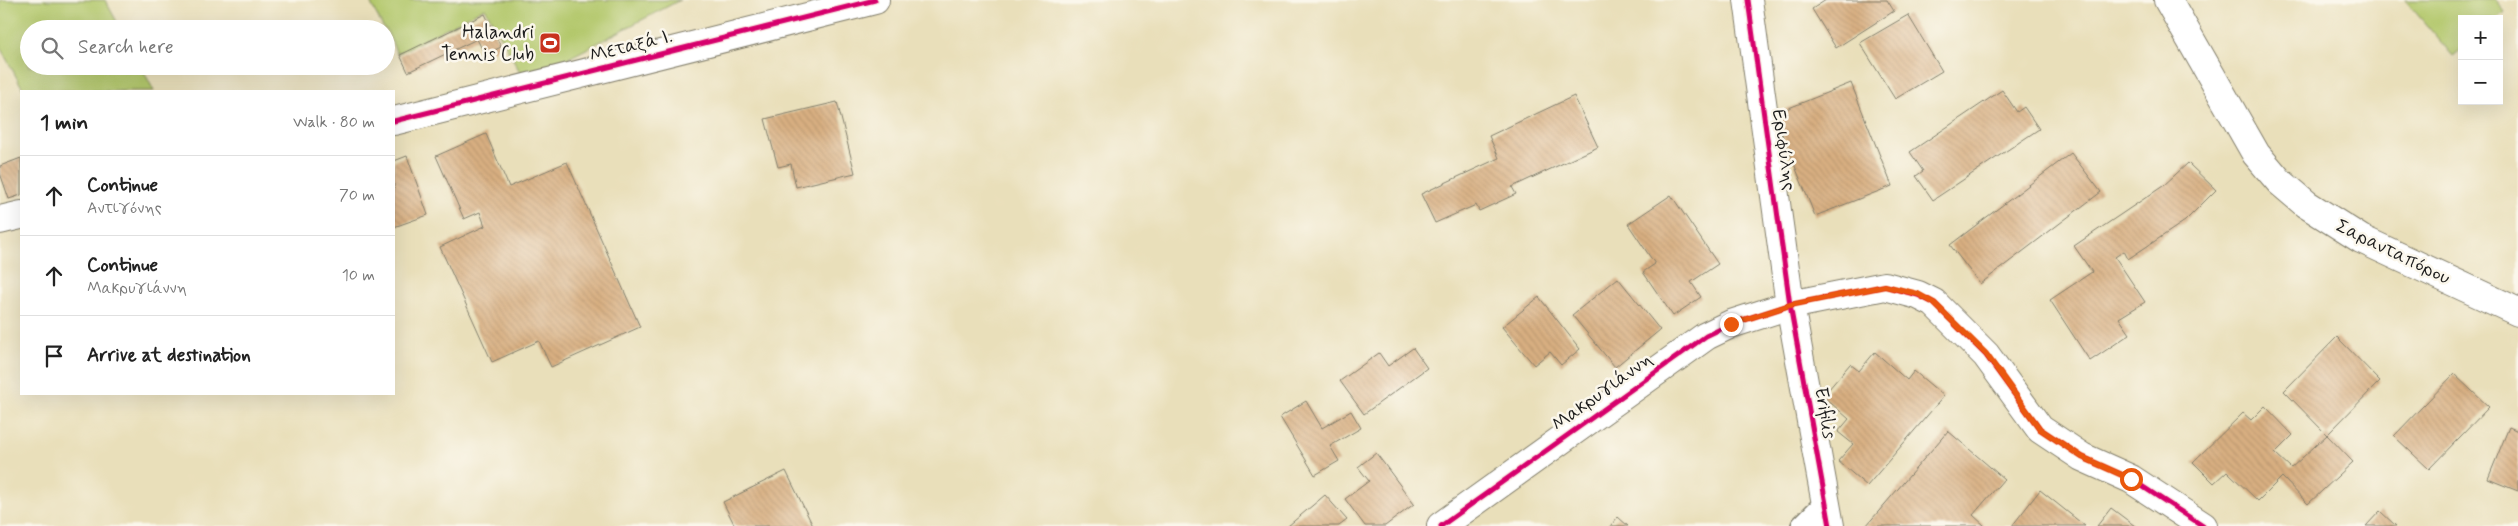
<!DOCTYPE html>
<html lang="en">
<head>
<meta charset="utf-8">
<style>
  body { margin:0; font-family:Mynerve,sans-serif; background:#f2f2f2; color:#222 }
  .controls { position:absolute; right:15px; top:15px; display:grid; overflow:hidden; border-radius:0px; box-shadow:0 5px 20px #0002 }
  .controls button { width:45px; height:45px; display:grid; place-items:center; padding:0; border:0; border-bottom:1px solid #e0e0e0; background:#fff; color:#222; font:25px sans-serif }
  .stop { position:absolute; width:15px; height:15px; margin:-11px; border:4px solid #ea580c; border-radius:50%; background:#fff }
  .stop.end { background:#ea580c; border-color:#fff; box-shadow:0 1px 5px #0008 }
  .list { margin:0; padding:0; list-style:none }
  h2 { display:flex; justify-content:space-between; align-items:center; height:65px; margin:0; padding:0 20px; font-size:21px }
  h2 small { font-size:16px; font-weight:400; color:#767676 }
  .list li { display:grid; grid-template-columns:32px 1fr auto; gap:15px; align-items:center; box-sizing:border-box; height:80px; padding:0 20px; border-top:1px solid #e0e0e0 }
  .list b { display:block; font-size:19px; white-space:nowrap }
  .list p { margin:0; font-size:16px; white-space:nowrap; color:#767676 }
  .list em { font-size:16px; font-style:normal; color:#767676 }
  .icon { flex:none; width:28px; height:28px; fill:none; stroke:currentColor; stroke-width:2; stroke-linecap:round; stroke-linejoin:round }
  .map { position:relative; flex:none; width:2518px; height:526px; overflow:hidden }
  .search { position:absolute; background:#fff; box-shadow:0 5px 20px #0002; left:20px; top:20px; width:375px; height:55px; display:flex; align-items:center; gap:12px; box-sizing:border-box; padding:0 18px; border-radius:28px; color:#767676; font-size:19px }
  .panel { position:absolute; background:#fff; box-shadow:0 5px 20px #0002; left:20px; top:90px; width:375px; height:305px; border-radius:0px }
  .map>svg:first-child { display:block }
</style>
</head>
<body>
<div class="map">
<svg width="2518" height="526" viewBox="0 0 2518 526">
  <defs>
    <pattern id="building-back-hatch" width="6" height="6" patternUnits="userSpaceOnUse" patternTransform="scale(1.25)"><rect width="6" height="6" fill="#d8af81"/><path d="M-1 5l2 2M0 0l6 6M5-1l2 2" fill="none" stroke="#b9966f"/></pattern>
  </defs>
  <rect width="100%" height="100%" fill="#fbf7ec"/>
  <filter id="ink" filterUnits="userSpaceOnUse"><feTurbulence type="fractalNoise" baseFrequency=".02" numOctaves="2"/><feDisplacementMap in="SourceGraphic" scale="10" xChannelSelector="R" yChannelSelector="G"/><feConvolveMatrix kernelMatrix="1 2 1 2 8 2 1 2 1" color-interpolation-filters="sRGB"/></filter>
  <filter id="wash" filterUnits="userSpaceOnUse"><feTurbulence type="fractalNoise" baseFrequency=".0096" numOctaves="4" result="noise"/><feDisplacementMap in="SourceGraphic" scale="20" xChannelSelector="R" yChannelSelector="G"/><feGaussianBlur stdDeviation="1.12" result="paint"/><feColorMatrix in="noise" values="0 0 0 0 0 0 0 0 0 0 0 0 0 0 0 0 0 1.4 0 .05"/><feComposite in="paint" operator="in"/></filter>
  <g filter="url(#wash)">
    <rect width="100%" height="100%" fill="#e9dfba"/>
    <path fill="#b3c86c" stroke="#687244" d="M0,0H105L121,29H29V66H141L154,91H24L0,47Z
      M369,0H680L525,81L485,8L397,54L386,29H384Z
      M2405,0H2496L2505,11L2497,19H2462V49L2453,56Z"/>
    <g id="blocks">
      <path fill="url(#building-back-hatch)" d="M1826,0H1887L1894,11L1836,48L1812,9Z
        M485,14L501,47L485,55L477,39L408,72L400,55Z
        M1908,15L1942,71L1895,99L1860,43Z
        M1851,83L1892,186L1815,216L1774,114Z
        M2002,90L2017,112L2024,107L2039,129L1933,200L1916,176L1923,171L1910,152Z
        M1574,96L1598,147L1512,187L1516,194L1479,211L1476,205L1435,223L1421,194L1499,158L1489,136Z
        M837,102L855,173L796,187L791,164L778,167L765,119Z
        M486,134L509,187L567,162L640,327L551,367L539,341L492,362L440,247L485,226L480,212L464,219L436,156Z
        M2071,153L2101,192L1980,284L1950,245Z
        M407,156L428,215L394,227V161Z
        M21,158V195L9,199L0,173V166Z
        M2188,163L2216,190L2185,221L2128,259L2124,251L2115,257L2145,302L2119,318L2130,334L2090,361L2050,300L2092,272L2074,246L2163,186Z
        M1671,195L1718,264L1691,282L1701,297L1673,316L1643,272L1655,264L1628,224Z
        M1618,278L1660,330L1615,367L1572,315Z
        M1539,297L1580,349L1561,365L1550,352L1534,365L1502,327Z
        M2337,337L2380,381L2327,435L2353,462L2308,504L2282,477L2258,501L2227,471L2214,483L2193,462L2243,413L2251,420L2265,406L2293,435L2275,453L2291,468L2327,435L2284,391Z
        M1413,348L1427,368L1364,414L1340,381L1379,353L1388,366Z
        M1875,352L1907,380L1914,371L1944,396L1867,486L1838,461L1853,444L1838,432L1849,419L1823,396L1850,364L1859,371Z
        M2454,374L2489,407L2429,469L2394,436Z
        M1306,401L1322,428L1351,411L1361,428L1330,446L1339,461L1315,475L1280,417Z
        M2509,427L2518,431V491L2488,479Z
        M1948,431L2004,479L1973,515L1985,526H1866Z
        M1376,453L1414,504L1385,526H1365L1345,499L1369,481L1358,467Z
        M786,471L813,526H735L723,502Z
        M2040,490L2085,526H2012Z
        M1325,495L1347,520L1339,526H1288Z
        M2111,508L2135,526H2097Z
        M2380,511L2396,526H2366Z
        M1618,517L1628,526H1610Z"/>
    </g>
  </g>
  <g filter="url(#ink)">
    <use href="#blocks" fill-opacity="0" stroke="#827e6b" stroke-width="1"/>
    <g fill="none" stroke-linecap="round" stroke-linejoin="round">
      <g stroke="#827e6b" stroke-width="24">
        <path id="service" d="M1802,526L1826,502"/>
      </g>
      <g stroke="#827e6b" stroke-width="30">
        <path id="minor" d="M1748,0L1790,305L1830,526
          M394,121L875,0
          M0,220L21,215
          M1441,526L1706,336L1731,324L1790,305L1885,286L1918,295L1934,303L1986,355L2040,429L2082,457L2131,479L2203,526"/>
      </g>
      <g stroke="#827e6b" stroke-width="30">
        <path id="tertiary" d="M2168,0L2256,154L2279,181L2306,204L2361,239L2518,312"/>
      </g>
      <use href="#service" stroke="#fff" stroke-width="21"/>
      <use href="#minor" stroke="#fff" stroke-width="28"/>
      <use href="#tertiary" stroke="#fff" stroke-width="28"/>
      <g stroke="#fbf7ec" stroke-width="8">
        <path id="cycleway" d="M1748,0L1790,305L1830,526
          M394,121L875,0
          M1441,526L1706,336L1731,324L1790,305L1885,286L1918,295L1934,303L1986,355L2040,429L2082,457L2131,479L2203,526"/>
      </g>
      <use href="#cycleway" stroke="#d6006c" stroke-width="5"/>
    </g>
  </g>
  <g fill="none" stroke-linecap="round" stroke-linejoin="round" filter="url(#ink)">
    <path stroke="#ea580c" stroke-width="6" d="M1731,324L1790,305L1885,286L1918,294L1934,303L1986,354L2040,429L2082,457L2131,479"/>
  </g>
  <defs>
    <g id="stadium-square" transform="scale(1.125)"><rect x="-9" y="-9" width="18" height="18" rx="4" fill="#c8321e" stroke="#fbf7ec"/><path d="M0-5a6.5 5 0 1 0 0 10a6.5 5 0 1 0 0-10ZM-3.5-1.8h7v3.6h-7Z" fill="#fff"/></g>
  </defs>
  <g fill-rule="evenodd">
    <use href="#stadium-square" x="550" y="43"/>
  </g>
  <g text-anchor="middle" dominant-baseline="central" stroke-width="5" stroke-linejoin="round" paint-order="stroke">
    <g font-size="19" fill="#1c1c1c" stroke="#fbf7ec" text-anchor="end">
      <text x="534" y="32">Halandri<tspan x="534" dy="22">Tennis Club</tspan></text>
    </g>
    <g font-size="19" fill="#1c1c1c" stroke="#fbf7ec">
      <text transform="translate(631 46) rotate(-14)">Μεταξά Ι.</text>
      <text transform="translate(1784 150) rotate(82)">Εριφύλης</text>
      <text transform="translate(2393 252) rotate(26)">Σαρανταπόρου</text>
      <text transform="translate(1602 392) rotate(-36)">Μακρυγιάννη</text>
      <text transform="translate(1825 413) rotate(80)">Erifilis</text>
    </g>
  </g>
</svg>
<div class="controls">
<button>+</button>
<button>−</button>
</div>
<div class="stop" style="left:2131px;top:479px"></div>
<div class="stop end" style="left:1731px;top:324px"></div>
<div class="search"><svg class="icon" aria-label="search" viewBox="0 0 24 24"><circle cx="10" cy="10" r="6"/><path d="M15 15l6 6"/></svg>Search here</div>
<section class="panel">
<h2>1 min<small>Walk · 80 m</small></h2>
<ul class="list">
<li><svg class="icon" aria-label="ahead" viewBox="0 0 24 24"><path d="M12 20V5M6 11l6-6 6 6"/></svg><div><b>Continue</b><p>Αντιγόνης</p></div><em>70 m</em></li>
<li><svg class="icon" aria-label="ahead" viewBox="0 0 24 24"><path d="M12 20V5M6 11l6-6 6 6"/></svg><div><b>Continue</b><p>Μακρυγιάννη</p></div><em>10 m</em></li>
<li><svg class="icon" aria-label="arrive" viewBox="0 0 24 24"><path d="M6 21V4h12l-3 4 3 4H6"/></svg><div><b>Arrive at destination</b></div></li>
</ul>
</section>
</div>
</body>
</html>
